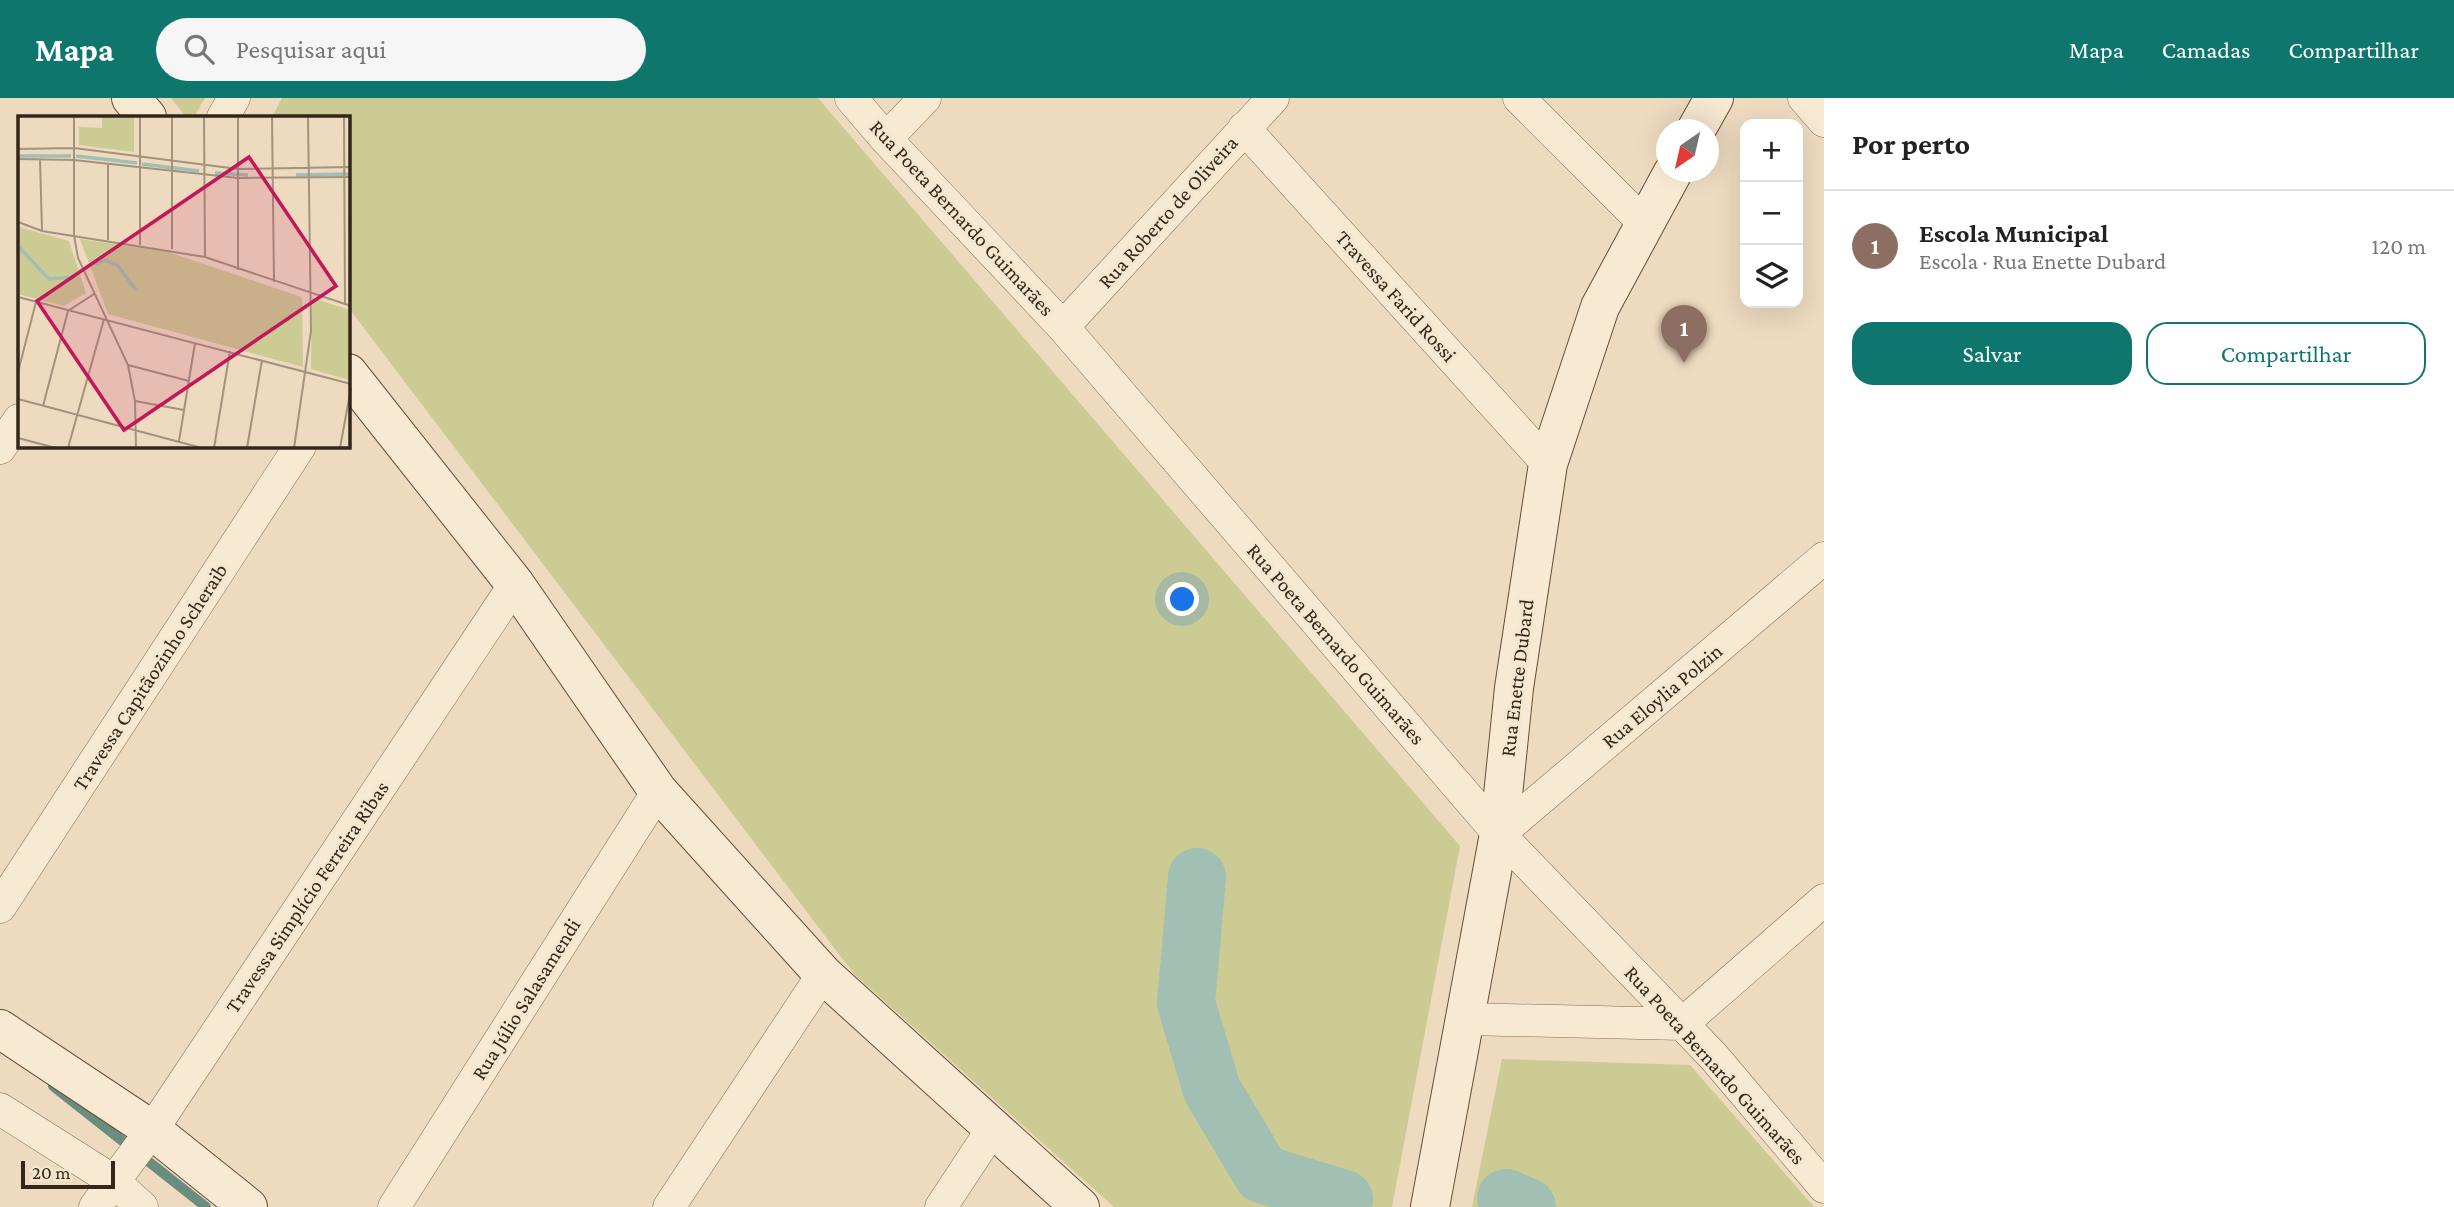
<!DOCTYPE html>
<html lang="pt">
<head>
<meta charset="utf-8">
<style>
  body { margin:0; font-family:"Crimson Pro",serif; background:#f6f6f6; color:#222 }
  .controls { position:absolute; right:21px; top:21px; display:grid; overflow:hidden; border-radius:14px; box-shadow:0 7px 28px #0002 }
  .controls button { width:63px; height:63px; display:grid; place-items:center; padding:0; border:0; border-bottom:2px solid #e0e0e0; background:#fff; color:#222; font:35px sans-serif }
  .compass { position:absolute; left:1656px; top:21px; width:63px; height:63px; border-radius:50%; background:#fff; box-shadow:0 7px 28px #0002; rotate:214deg }
  .scale { position:absolute; left:21px; bottom:18px; width:94px; box-sizing:border-box; padding-left:7px; border:4px solid #35261c; border-top:0; font-size:19px; line-height:24px; white-space:nowrap; color:#35261c; -webkit-text-stroke:5px #f5e6ce; paint-order:stroke }
  .you { position:absolute; left:1183px; top:502px; width:24px; height:24px; margin:-18px; border:5px solid #fff; border-radius:50%; background:#1a73e8; box-shadow:0 0 0 10px #1a73e833 }
  .badge { display:grid; place-items:center; width:46px; height:46px; border-radius:50%; background:#0f766e; color:#fff; font-size:23px; font-weight:700 }
  .pin { position:absolute; translate:-50% -58px; filter:drop-shadow(0 2px 4px #0008) }
  .pin::after { content:''; position:absolute; top:37px; width:24px; height:21px; background:inherit; clip-path:polygon(0 0,100% 0,50% 100%) }
  .list { margin:0; padding:0; list-style:none }
  h2 { display:flex; justify-content:space-between; align-items:center; height:91px; margin:0; padding:0 28px; font-size:30px }
  h2 small { font-size:23px; font-weight:400; color:#767676 }
  .list li { display:grid; grid-template-columns:46px 1fr auto; gap:21px; align-items:center; box-sizing:border-box; height:112px; padding:0 28px; border-top:2px solid #e0e0e0 }
  .list b { display:block; font-size:26px; white-space:nowrap }
  .list p { margin:0; font-size:23px; white-space:nowrap; color:#767676 }
  .list em { font-size:23px; font-style:normal; color:#767676 }
  .actions { display:flex; gap:14px; padding:21px 28px }
  .actions a { flex:1; padding:16px 0; border:2px solid #0f766e; border-radius:21px; text-align:center; font-size:24px; color:#0f766e }
  .actions .main { background:#0f766e; color:#fff }
  .icon { flex:none; width:38px; height:38px; fill:none; stroke:currentColor; stroke-width:2; stroke-linecap:round; stroke-linejoin:round }
  .map { position:relative; flex:none; width:1824px; height:1109px; overflow:hidden }
  header { display:flex; align-items:center; gap:42px; box-sizing:border-box; height:98px; padding:0 35px; background:#0f766e; color:#fff }
  header strong { font-size:33px }
  nav { display:flex; gap:38px; margin-inline-start:auto; font-size:24px }
  .search { width:490px; height:63px; background:#f6f6f6; display:flex; align-items:center; gap:18px; box-sizing:border-box; padding:0 24px; border-radius:38px; color:#767676; font-size:26px }
  main { display:flex }
  aside { flex:1; background:#fff }
  .map>svg:first-child { display:block }
</style>
</head>
<body>
<header>
<strong>Mapa</strong>
<div class="search"><svg class="icon" aria-label="search" viewBox="0 0 24 24"><circle cx="10" cy="10" r="6"/><path d="M15 15l6 6"/></svg>Pesquisar aqui</div>
<nav><a>Mapa</a><a>Camadas</a><a>Compartilhar</a></nav>
</header>
<main>
<div class="map">
<svg width="1824" height="1109" viewBox="0 0 1824 1109">
  <rect width="100%" height="100%" fill="#eddabf"/>
  <path fill="#cbcb93" d="M171,0H205L194,19H186Z
    M282,0H818L1460,748L1392,1109H1114L854,876L348,209V19H272Z
    M1502,961L1690,967L1814,1109H1472Z"/>
  <g fill="none" stroke-linecap="round" stroke-linejoin="round">
    <path stroke="#6a8d80" stroke-width="10" d="M53,988L206,1109"/>
    <path stroke="#a2bfb3" stroke-width="58" d="M1197,779L1186,905L1212,992L1262,1076L1344,1101
      M1506,1100L1527,1109"/>
    <g stroke="#866b57" stroke-width="33">
      <path id="street" d="M851,0L886,41L1063,229L1499,736L1714,959L1824,1089
        M1519,0L1644,125
        M1804,0L1824,23
        M223,19L234,0
        M1244,30L1548,366
        M886,41L925,0
        M1063,229L1273,0
        M0,350L19,322
        M1499,736L1824,460
        M0,809L300,348
        M1466,921L1682,926L1824,802
        M0,1011L112,1082L142,1109
        M95,1109L152,1032L515,486
        M394,1109L658,693
        M669,1109L823,876
        M941,1109L993,1030"/>
    </g>
    <g stroke="#684c3b" stroke-width="40">
      <path id="secondary" d="M131,0L147,19
        M1696,32L1714,0
        M348,275L515,486L658,693L823,876L1080,1109
        M0,931L152,1032L248,1109
        M1430,1109L1499,736L1514,590L1548,366L1600,209L1673,74"/>
    </g>
    <use href="#street" stroke="#f8e9d2" stroke-width="32"/>
    <use href="#secondary" stroke="#f8e9d2" stroke-width="38"/>
  </g>
  <g text-anchor="middle" dominant-baseline="central" stroke-width="6" stroke-linejoin="round" paint-order="stroke">
    <g font-size="21" fill="#35261c" stroke="#f5e6ce">
      <text transform="translate(1168 114) rotate(-48)">Rua Roberto de Oliveira</text>
      <text transform="translate(962 120) rotate(47)">Rua Poeta Bernardo Guimarães</text>
      <text transform="translate(1396 198) rotate(48)">Travessa Farid Rossi</text>
      <text transform="translate(1336 546) rotate(49)">Rua Poeta Bernardo Guimarães</text>
      <text transform="translate(150 579) rotate(-57)">Travessa Capitãozinho Scheraib</text>
      <text transform="translate(1517 580) rotate(-83)">Rua Enette Dubard</text>
      <text transform="translate(1662 598) rotate(-40)">Rua Eloylia Polzin</text>
      <text transform="translate(307 799) rotate(-56)">Travessa Simplício Ferreira Ribas</text>
      <text transform="translate(526 901) rotate(-58)">Rua Júlio Salasamendi</text>
      <text transform="translate(1715 967) rotate(48)">Rua Poeta Bernardo Guimarães</text>
    </g>
  </g>
  <g transform="translate(18 18)">
    <rect width="332" height="332" fill="#eddabf"/>
    <path d="M84,1H116V36L61,29V11L84,12ZM0,111L51,125L68,177L46,190L0,178ZM62,123L150,136L284,181L285,251L90,198ZM294,182L332,194V264L293,253Z" fill="#cbcb93"/>
    <path fill="none" stroke="#a2bfb3" stroke-width="3.5" d="M0,40H53M58,40L119,47M124,48L181,55M197,57L230,59M278,59L333,58M0,130L31,163L57,161M76,148L87,144L100,150L118,174"/>
    <path fill="none" stroke="#a3927e" stroke-width="2" d="M56,1V119L60,142L110,249L117,285L118,332M122,1V129M186,1L187,141M220,1V154M254,1L256,166M326,1L327,188M0,33L56,32L220,53L333,51M0,43L56,44L220,62L333,61M22,44L24,115M90,47V124M0,106L24,115L187,141L333,190M154,133V1M0,181L333,268M110,249L171,265M0,256L18,186M0,283L184,332M117,285L166,294M25,290L50,195L76,178M0,322L38,332M161,325L177,227M50,332L86,203M196,332L212,235M229,332L244,244M276,332L293,215L290,1M322,332L333,272"/>
    <path fill="#c2185b" fill-opacity="0.15" stroke="#c2185b" stroke-width="3.5" d="M231,41L318,170L106,314L19,185Z"/>
    <rect width="332" height="332" fill="none" stroke="#35261c" stroke-width="3.5"/>
  </g>
</svg>
<div class="controls">
<button>+</button>
<button>−</button>
<button><svg class="icon" aria-label="layers" viewBox="0 0 24 24"><path d="M12 4l9 5-9 5-9-5zM3 14l9 5 9-5"/></svg></button>
</div>
<svg class="compass" viewBox="-18 -18 36 36"><path d="M0-13l5 13h-10z" fill="#e53935"/><path d="M0 13l5-13h-10z" fill="#767676"/></svg>
<div class="scale">20 m</div>
<div class="you"></div>
<div class="pin badge" style="left:1684px;top:265px;background:#8d6e63">1</div>
</div>
<aside>
<h2>Por perto<small></small></h2>
<ul class="list">
<li><span class="badge" style="background:#8d6e63">1</span><div><b>Escola Municipal</b><p>Escola · Rua Enette Dubard</p></div><em>120 m</em></li>
</ul>
<div class="actions"><a class="main">Salvar</a><a>Compartilhar</a></div>
</aside>
</main>
</body>
</html>
